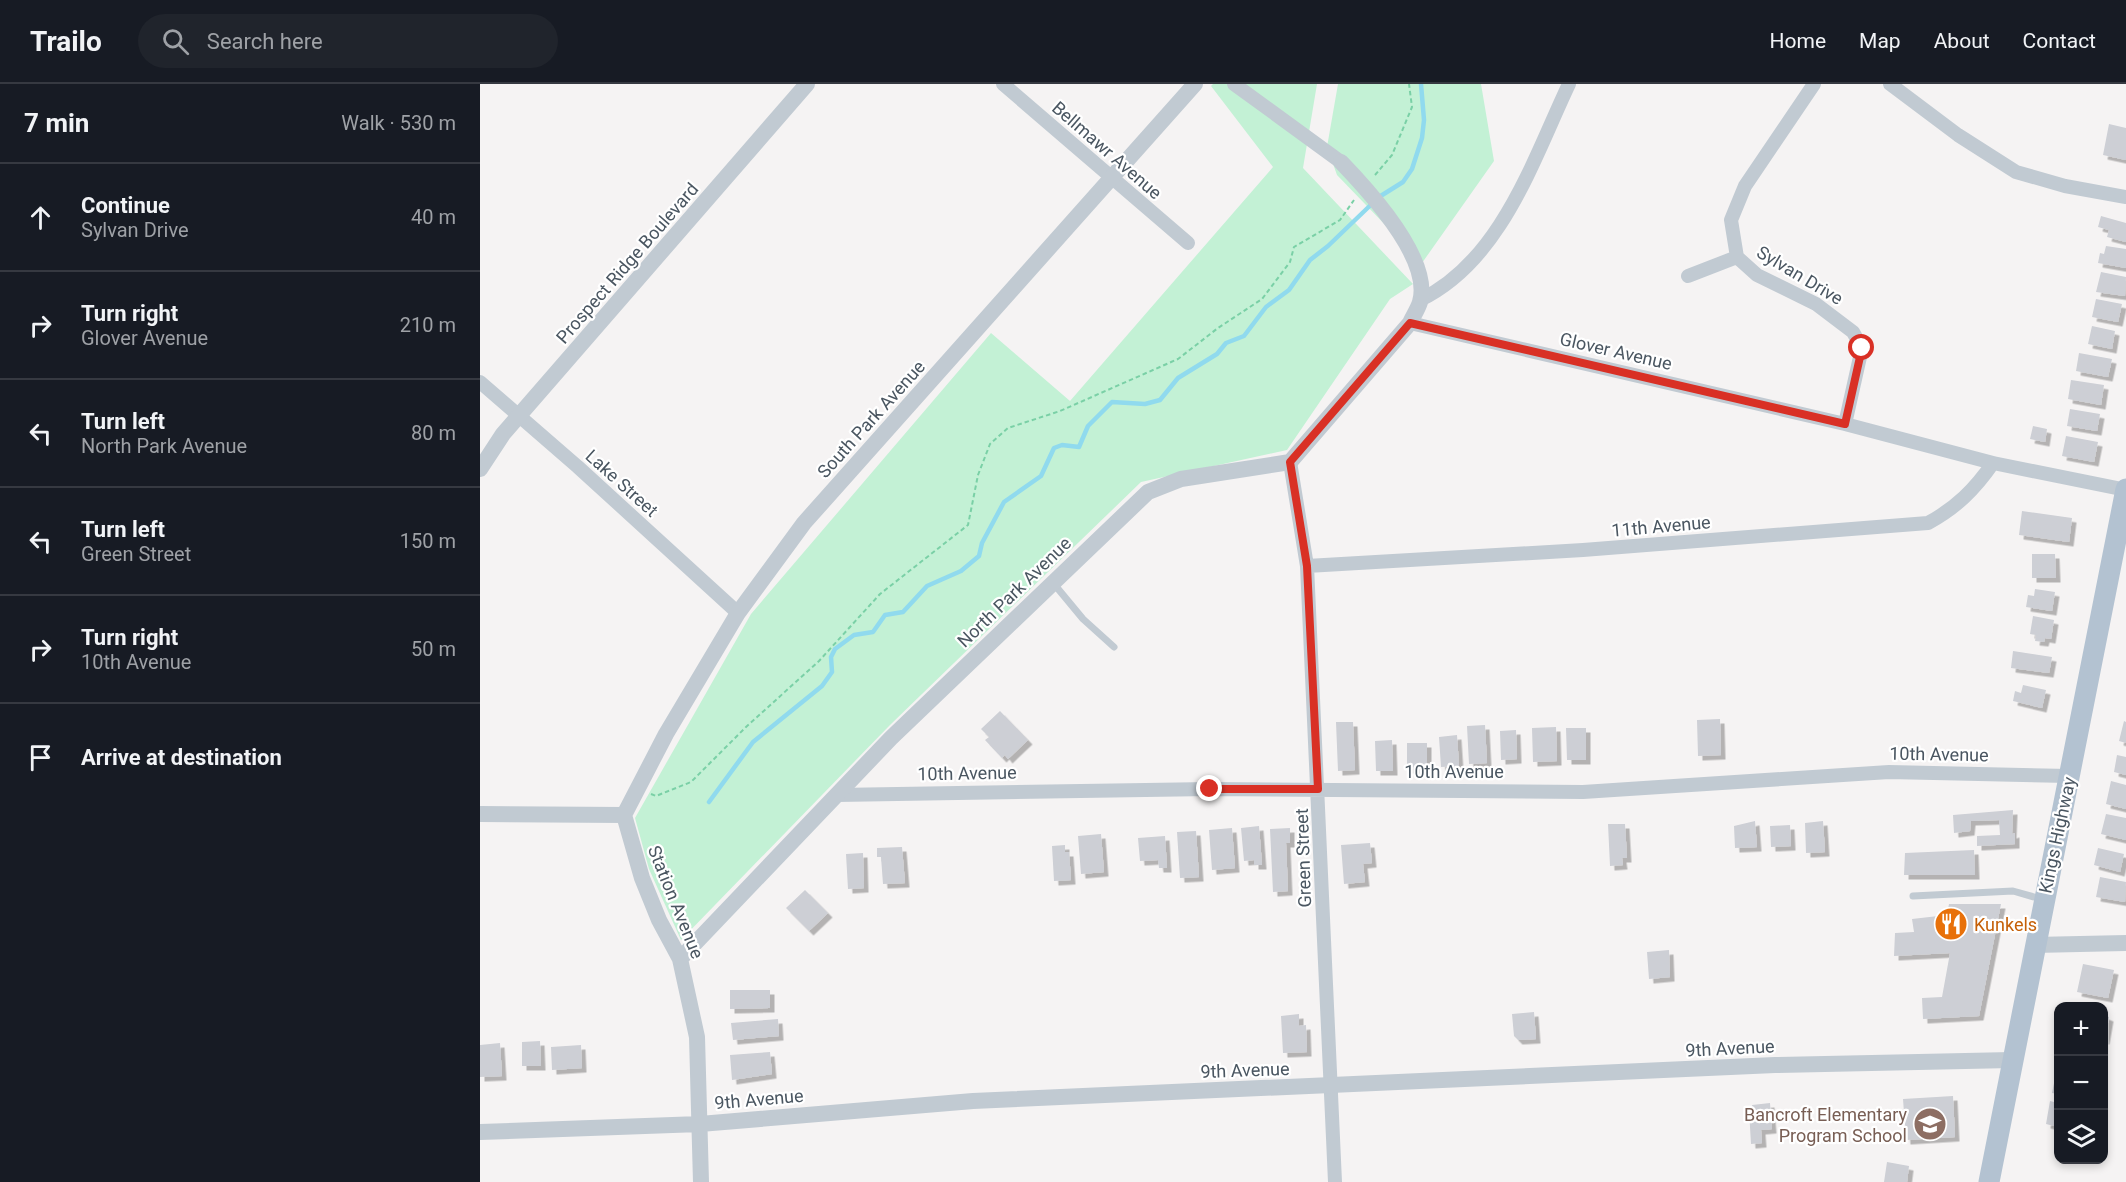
<!DOCTYPE html>
<html lang="en">
<head>
<meta charset="utf-8">
<style>
  body { margin:0; font-family:Roboto,sans-serif; background:#20242c; color:#f1f3f6 }
  .controls { position:absolute; right:18px; bottom:18px; display:grid; overflow:hidden; border-radius:12px; box-shadow:0 3px 9px #0003 }
  .controls button { width:54px; height:54px; display:grid; place-items:center; padding:0; border:0; border-bottom:2px solid #363941; background:#171b24; color:#f1f3f6; font:30px sans-serif }
  .stop { position:absolute; width:18px; height:18px; margin:-14px; border:4px solid #d93025; border-radius:50%; background:#fff }
  .stop.end { background:#d93025; border-color:#fff; box-shadow:0 2px 6px #0008 }
  .list { margin:0; padding:0; list-style:none }
  h2 { display:flex; justify-content:space-between; align-items:center; height:78px; margin:0; padding:0 24px; font-size:26px }
  h2 small { font-size:20px; font-weight:400; color:#9ea1a6 }
  .list li { display:grid; grid-template-columns:39px 1fr auto; gap:18px; align-items:center; box-sizing:border-box; height:108px; padding:0 24px; border-top:2px solid #363941 }
  .list b { display:block; font-size:22px; white-space:nowrap }
  .list p { margin:0; font-size:20px; white-space:nowrap; color:#9ea1a6 }
  .list em { font-size:20px; font-style:normal; color:#9ea1a6 }
  .icon { flex:none; width:33px; height:33px; fill:none; stroke:currentColor; stroke-width:2; stroke-linecap:round; stroke-linejoin:round }
  .map { position:relative; flex:none; width:1646px; height:1098px; overflow:hidden }
  header { display:flex; align-items:center; gap:36px; box-sizing:border-box; height:84px; padding:0 30px; background:#171b24; border-bottom:2px solid #363941 }
  header strong { font-size:28px }
  nav { display:flex; gap:33px; margin-inline-start:auto; font-size:21px }
  .search { width:420px; height:54px; background:#20242c; display:flex; align-items:center; gap:15px; box-sizing:border-box; padding:0 21px; border-radius:33px; color:#9ea1a6; font-size:22px }
  main { display:flex }
  aside { flex:1; background:#171b24 }
  .map>svg:first-child { display:block }
</style>
</head>
<body>
<header>
<strong>Trailo</strong>
<div class="search"><svg class="icon" aria-label="search" viewBox="0 0 24 24"><circle cx="10" cy="10" r="6"/><path d="M15 15l6 6"/></svg>Search here</div>
<nav><a>Home</a><a>Map</a><a>About</a><a>Contact</a></nav>
</header>
<main>
<aside>
<h2>7 min<small>Walk · 530 m</small></h2>
<ul class="list">
<li><svg class="icon" aria-label="ahead" viewBox="0 0 24 24"><path d="M12 20V5M6 11l6-6 6 6"/></svg><div><b>Continue</b><p>Sylvan Drive</p></div><em>40 m</em></li>
<li><svg class="icon" aria-label="right" viewBox="0 0 24 24"><path d="M7 20v-9h11M14 6l5 5-5 5"/></svg><div><b>Turn right</b><p>Glover Avenue</p></div><em>210 m</em></li>
<li><svg class="icon" aria-label="left" viewBox="0 0 24 24"><path d="M17 20v-9H6M10 6l-5 5 5 5"/></svg><div><b>Turn left</b><p>North Park Avenue</p></div><em>80 m</em></li>
<li><svg class="icon" aria-label="left" viewBox="0 0 24 24"><path d="M17 20v-9H6M10 6l-5 5 5 5"/></svg><div><b>Turn left</b><p>Green Street</p></div><em>150 m</em></li>
<li><svg class="icon" aria-label="right" viewBox="0 0 24 24"><path d="M7 20v-9h11M14 6l5 5-5 5"/></svg><div><b>Turn right</b><p>10th Avenue</p></div><em>50 m</em></li>
<li><svg class="icon" aria-label="arrive" viewBox="0 0 24 24"><path d="M6 21V4h12l-3 4 3 4H6"/></svg><div><b>Arrive at destination</b></div></li>
</ul>
</aside>
<div class="map">
<svg width="1646" height="1098" viewBox="0 0 1646 1098">
  <defs>
    <filter id="shadow"><feDropShadow dx="4.5" dy="4.5" stdDeviation="0" flood-color="#0004"/></filter>
  </defs>
  <rect width="100%" height="100%" fill="#f5f3f3"/>
  <path fill="#c3f1d5" d="M733,0H837L823,84L933,200L910,215L807,366L661,398L410,641L201,856L169,785L155,734L271,530L511,249L590,317L793,83L731,2Z
    M858,0H1001L1014,77L942,179L857,91L847,63Z"/>
  <g fill="none" stroke-linecap="round" stroke-linejoin="round">
    <path stroke="#90daee" stroke-width="4.5" d="M229,718L273,658L342,602L352,588L351,573L355,565L374,551L393,548L405,531L423,528L447,502L481,487L499,472L502,459L524,418L561,392L574,364L582,361L599,363L608,342L632,318L665,320L680,316L698,294L737,270L746,259L764,252L786,223L809,206L830,176L848,162L899,113L923,98L932,85L942,54L944,36L941,0"/>
  </g>
  <path fill="#cdcfd5" filter="url(#shadow)" d="M1629,40L1646,44V76L1623,71Z
    M1621,132L1646,139V158L1627,153L1629,146L1618,143Z
    M1626,162L1646,165V184L1618,179L1620,169L1624,170Z
    M1621,188L1646,193L1645,212L1616,208Z
    M1616,215L1642,220L1638,238L1612,233Z
    M1612,242L1635,247L1632,265L1608,260Z
    M1599,269L1632,275L1628,293L1596,287Z
    M1591,296L1624,301L1621,321L1588,315Z
    M1590,325L1620,330L1617,347L1587,342Z
    M1553,342L1567,345L1565,358L1550,355Z
    M1586,352L1618,358L1614,378L1582,372Z
    M1542,427L1592,434L1589,458L1539,451Z
    M1552,470H1575L1576,494H1552Z
    M1555,505L1575,508L1572,527L1546,523L1548,511L1554,512Z
    M1553,532L1574,536L1571,555L1565,554L1564,558L1555,557L1556,551L1550,550Z
    M1533,567L1572,573L1569,589L1531,584Z
    M1543,601L1566,606L1562,624L1533,617L1535,607L1541,609Z
    M520,627L548,656L528,675L525,671L522,674L505,656L509,653L501,645Z
    M1240,635L1241,671L1218,672L1217,636Z
    M1644,637L1646,638V659L1639,657Z
    M856,638H873L875,686L858,687Z
    M1005,641L1007,679L989,680L987,642Z
    M1076,643L1077,677L1053,678L1052,644Z
    M1086,644H1106V676H1087Z
    M1036,646L1037,675L1021,676L1020,647Z
    M977,651L979,682L961,683L959,653Z
    M912,656L913,687H896L895,657Z
    M927,659H947V685H927Z
    M1637,671L1646,673V691L1634,688Z
    M1631,697L1646,701V725L1626,720Z
    M1533,726L1532,750L1535,749V760L1497,762V752L1520,751L1519,736L1491,737L1490,747L1474,749L1473,731Z
    M1626,730L1646,734V756L1621,750Z
    M1275,737L1277,763L1255,764L1254,742Z
    M1343,737L1345,768L1326,769L1325,739Z
    M1128,740H1145L1147,774H1142L1143,781L1130,782Z
    M1310,741L1311,762L1291,763L1290,742Z
    M779,742L782,781H774V776L764,777L761,744Z
    M752,744L755,784L732,786L729,746Z
    M810,744V759H806L808,807L793,808L790,745Z
    M716,747L719,793L700,794L697,748Z
    M621,750L624,788L601,790L598,752Z
    M685,752L687,784H679L678,776L660,777L658,754Z
    M890,759L892,779L883,780L885,798L864,800L861,761Z
    M585,761V768H589L591,796L574,797L572,762Z
    M422,763L425,799L403,800L401,773H397V764Z
    M1618,764L1644,770L1640,788L1614,781Z
    M1494,766L1495,791H1424L1425,769Z
    M383,769L384,804L368,805L366,770Z
    M1620,793L1646,798L1645,818L1616,813Z
    M325,806L348,829L329,847L306,824Z
    M1469,820H1521L1499,932L1443,935L1442,914L1462,913L1470,869L1414,872L1415,849L1434,848L1432,835L1467,831Z
    M1189,866L1190,893L1169,895L1167,868Z
    M1603,880L1634,886L1628,914L1597,908Z
    M250,906H290V924L250,925Z
    M1054,928L1056,955L1038,956L1034,952L1032,930Z
    M819,930V942L826,941L827,968L803,969L801,932Z
    M1624,931L1629,933L1625,956H1624Z
    M298,935L299,952L253,956L251,939Z
    M60,957L61,982H42V958Z
    M20,959L22,992L0,993V961Z
    M101,961L102,984L72,986L71,963Z
    M290,968L292,990L252,996L250,971Z
    M1576,989H1578V1010L1572,1009Z
    M1473,1012L1475,1053L1426,1056L1423,1015Z
    M1570,1017L1578,1019V1043L1566,1040Z
    M1290,1019L1292,1045L1281,1046L1282,1059L1271,1060L1269,1026H1273L1272,1021Z
    M1407,1078L1429,1082L1427,1098H1404Z"/>
  <g fill="none" stroke-linecap="round" stroke-linejoin="round">
    <path stroke="#7ad0a6" stroke-width="2" stroke-dasharray="4.5 3" stroke-linecap="butt" d="M895,91L912,71L932,23L929,0
      M171,710L176,712L211,698L266,643L339,577L400,510L488,441L498,391L510,360L528,344L580,327L698,275L738,244L782,215L810,178L814,163L860,136L874,116"/>
    <path stroke="#c1cad2" stroke-width="7" d="M574,500L603,535L634,563
      M1433,812L1533,807L1561,815"/>
    <path stroke="#c1cad2" stroke-width="14" d="M523,0L708,159
      M754,0L861,78
      M1334,0L1265,102L1251,136L1257,173L1277,191L1336,220L1373,248L1382,264L1365,340
      M1410,0L1478,51L1536,88L1585,102L1646,113
      M1208,192L1257,173
      M940,216C1021,177 1053,76 1089,0
      M930,239L1365,340L1513,379L1646,406
      M0,298L98,383L258,529
      M810,378L827,482L855,1098
      M827,482L1103,466L1448,439C1476,424 1495,405 1513,379
      M357,711L730,705L1103,708L1409,688L1589,692"/>
    <path stroke="#c1cad2" stroke-width="16" d="M0,385L23,350L327,0
      M0,730L144,731
      M144,731L186,650L258,529L324,439L715,0
      M144,731L162,794L179,836L200,875L217,953L221,1098
      M1554,861L1646,859
      M200,875L411,654L668,408L701,395L810,378L930,239C933,232 938,225 940,218C952,175 889,107 861,78
      M0,1048L220,1040L493,1017L1295,981L1532,976"/>
    <path stroke="#b3c2d1" stroke-width="21" d="M1509,1098L1646,405"/>
  </g>
  <g fill="none" stroke-linecap="round" stroke-linejoin="round">
    <path stroke="#d93025" stroke-width="8" d="M730,705H838L827,482L810,378L930,239L1365,340L1382,264"/>
  </g>
  <defs>
    <g id="restaurant-disc" transform="scale(1.725)"><circle r="9.5" fill="#e8710a" stroke="#fff"/><path d="M-5-6h1v4h1v-4h1v4h1v-4h1v5L-1.5 .5V6h-2V.5L-5-1ZM5-6V6H3V1.5H1.5Q1.5-4 5-6Z" fill="#fff"/></g>
    <g id="school-disc" transform="scale(1.725)"><circle r="9.5" fill="#8d6e63" stroke="#fff"/><path d="M0-5L7-2L0 1L-7-2ZM-4 1L0 2.5L4 1V4Q0 6-4 4Z" fill="#fff"/></g>
  </defs>
  <g fill-rule="evenodd">
    <use href="#restaurant-disc" x="1471" y="840"/>
    <use href="#school-disc" x="1450" y="1040"/>
  </g>
  <g text-anchor="middle" dominant-baseline="central" stroke-width="4.5" stroke-linejoin="round" paint-order="stroke">
    <g font-size="18" fill="#4a5661" stroke="#fff">
      <text transform="translate(627 66) rotate(41)">Bellmawr Avenue</text>
      <text transform="translate(147 179) rotate(-49)">Prospect Ridge Boulevard</text>
      <text transform="translate(1320 191) rotate(31)">Sylvan Drive</text>
      <text transform="translate(1136 267) rotate(13)">Glover Avenue</text>
      <text transform="translate(391 335) rotate(-48)">South Park Avenue</text>
      <text transform="translate(142 399) rotate(42)">Lake Street</text>
      <text transform="translate(1181 442) rotate(-5)">11th Avenue</text>
      <text transform="translate(534 508) rotate(-44)">North Park Avenue</text>
      <text transform="translate(1459 670) rotate(1)">10th Avenue</text>
      <text x="974" y="687">10th Avenue</text>
      <text transform="translate(487 689) rotate(-1)">10th Avenue</text>
      <text transform="translate(1577 751) rotate(-78)">Kings Highway</text>
      <text transform="translate(823 774) rotate(-92)">Green Street</text>
      <text transform="translate(196 818) rotate(68)">Station Avenue</text>
      <text transform="translate(1250 964) rotate(-3)">9th Avenue</text>
      <text transform="translate(765 986) rotate(-2)">9th Avenue</text>
      <text transform="translate(279 1015) rotate(-5)">9th Avenue</text>
    </g>
    <g font-size="18" fill="#c56008" stroke="#fff" text-anchor="start">
      <text x="1494" y="840">Kunkels</text>
    </g>
    <g font-size="18" fill="#785e54" stroke="#fff" text-anchor="end">
      <text x="1427" y="1030">Bancroft Elementary<tspan x="1427" dy="21">Program School</tspan></text>
    </g>
  </g>
</svg>
<div class="controls">
<button>+</button>
<button>−</button>
<button><svg class="icon" aria-label="layers" viewBox="0 0 24 24"><path d="M12 4l9 5-9 5-9-5zM3 14l9 5 9-5"/></svg></button>
</div>
<div class="stop" style="left:1382px;top:264px"></div>
<div class="stop end" style="left:730px;top:705px"></div>
</div>
</main>
</body>
</html>
